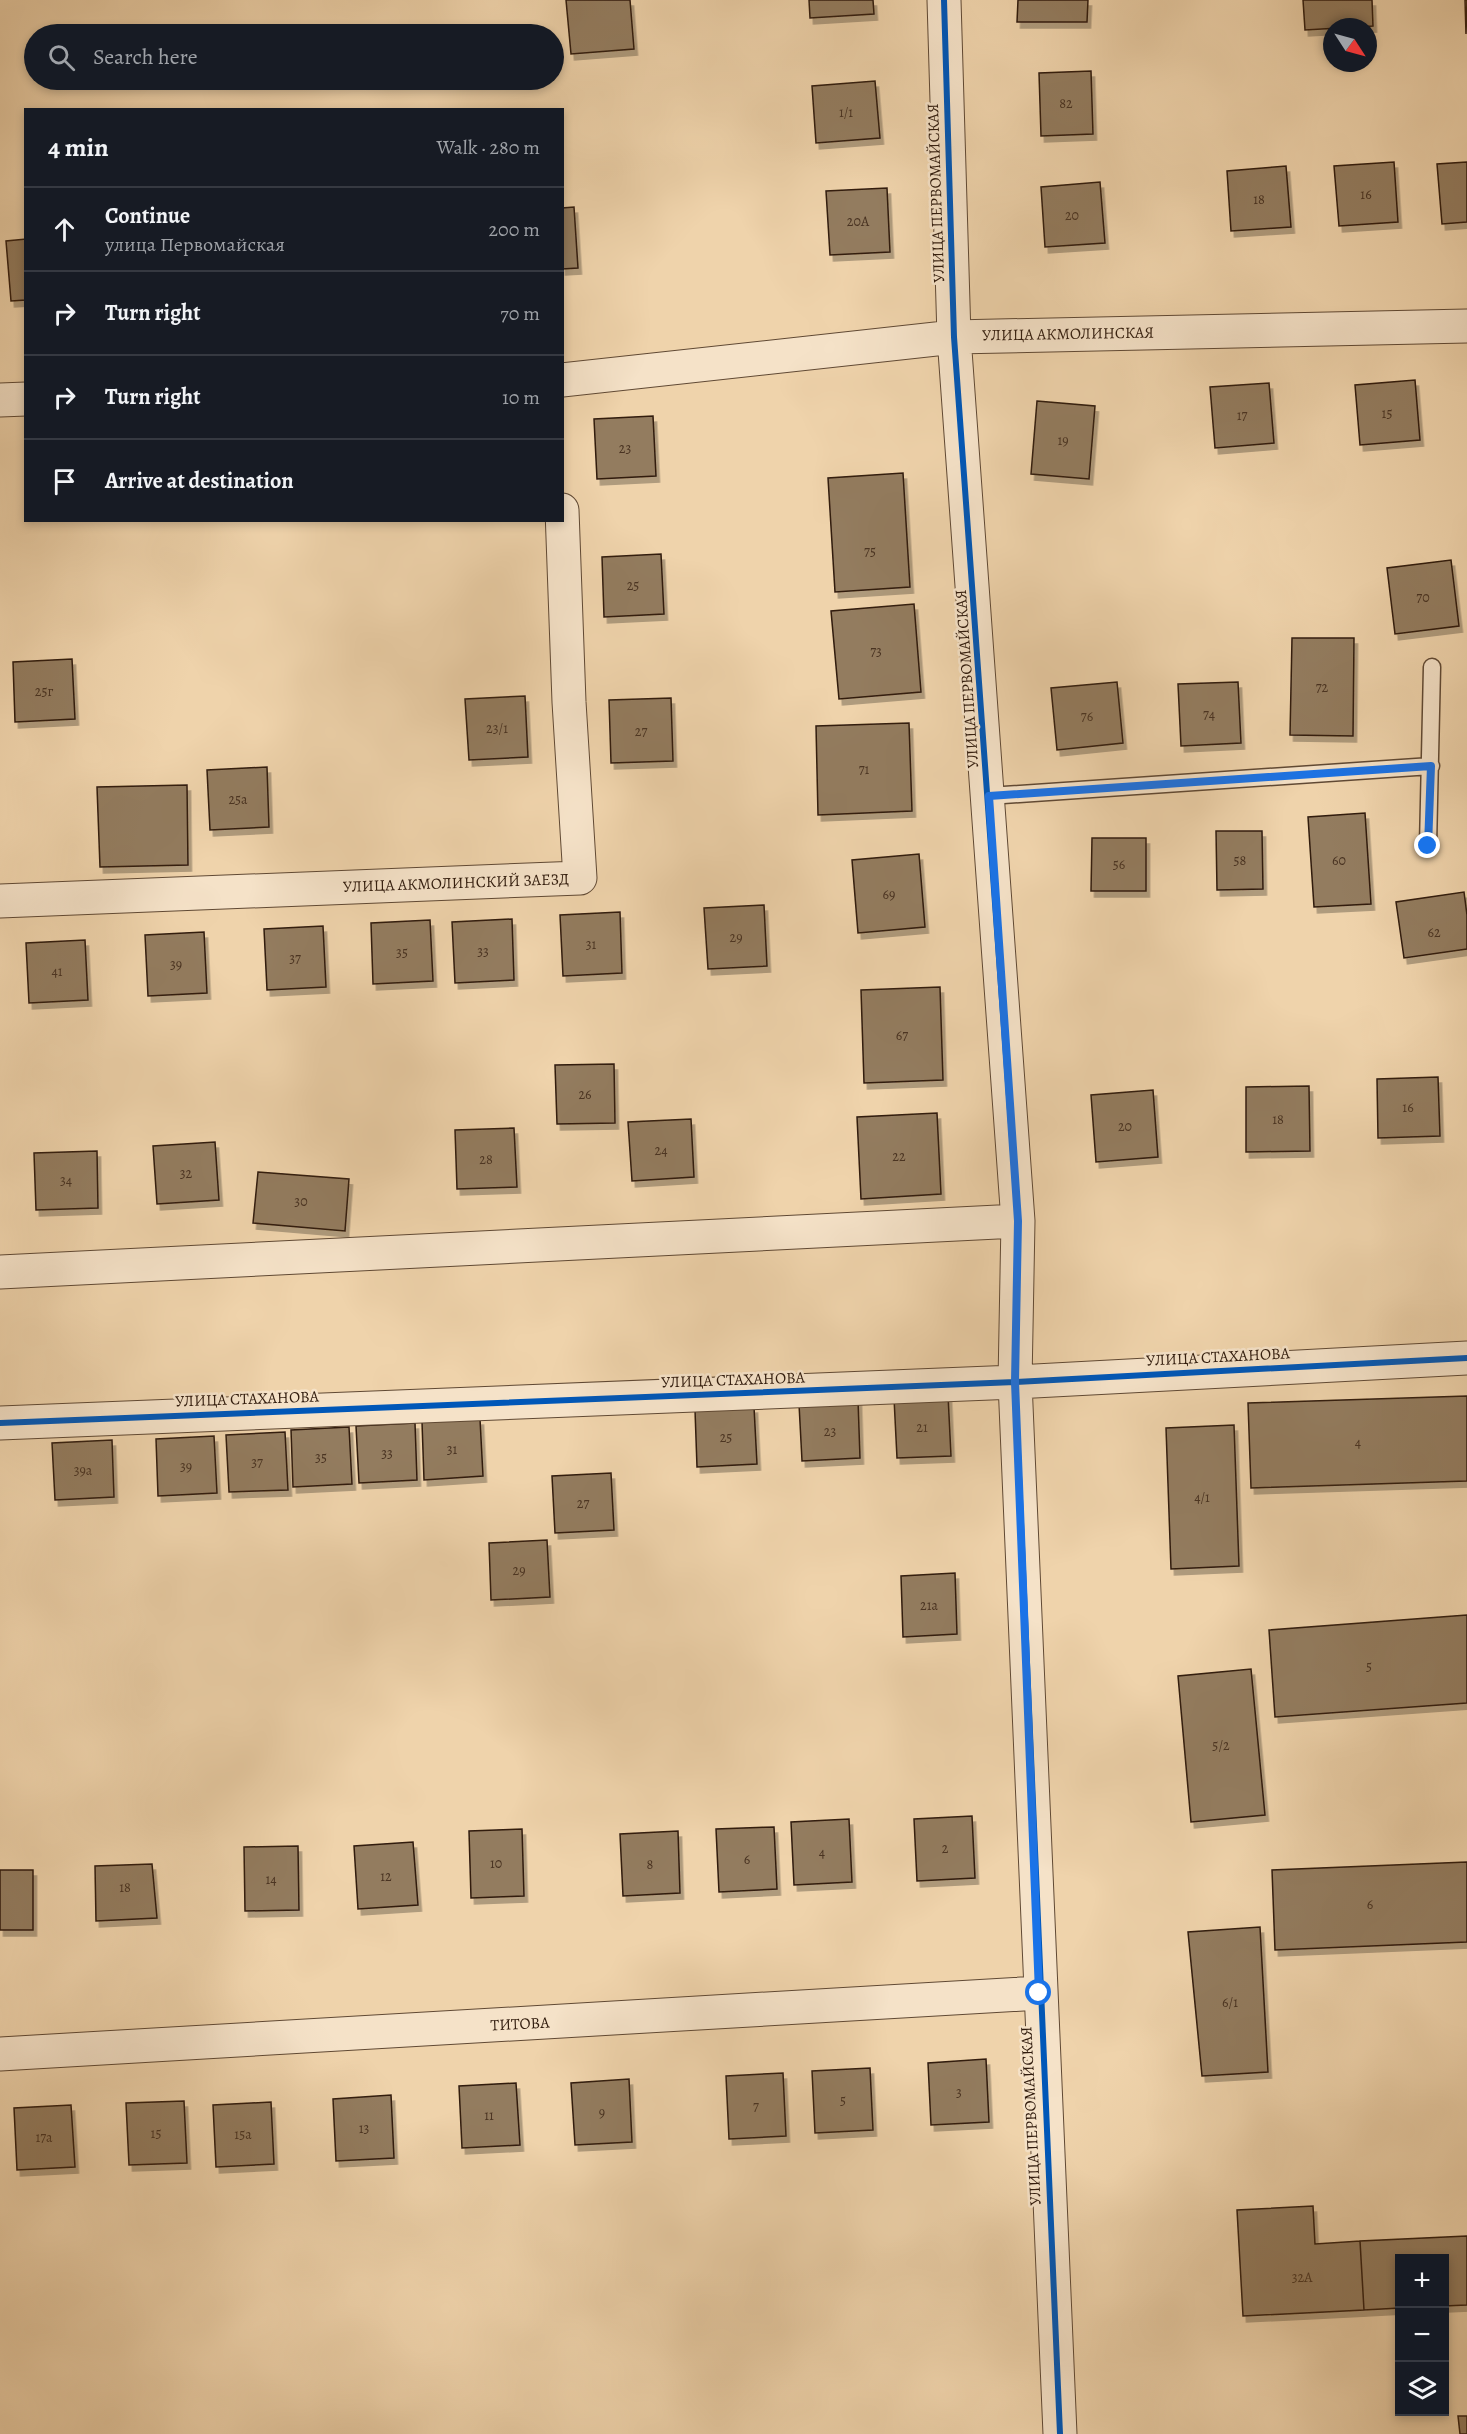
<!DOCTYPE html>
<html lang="en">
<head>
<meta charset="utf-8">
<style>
  body { margin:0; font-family:Alegreya,serif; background:#20242c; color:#f1f3f6 }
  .controls { position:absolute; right:18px; bottom:18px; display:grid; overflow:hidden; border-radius:0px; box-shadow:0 3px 9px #0003 }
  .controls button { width:54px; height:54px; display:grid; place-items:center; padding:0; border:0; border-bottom:2px solid #363941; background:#171b24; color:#f1f3f6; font:30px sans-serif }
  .compass { position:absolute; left:1323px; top:18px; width:54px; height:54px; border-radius:50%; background:#171b24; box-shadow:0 3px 9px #0003; rotate:126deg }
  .stop { position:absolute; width:18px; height:18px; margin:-14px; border:4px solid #1a73e8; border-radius:50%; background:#fff }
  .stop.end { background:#1a73e8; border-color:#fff; box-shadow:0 2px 6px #0008 }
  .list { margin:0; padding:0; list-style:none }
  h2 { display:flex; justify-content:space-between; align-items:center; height:78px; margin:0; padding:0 24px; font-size:26px }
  h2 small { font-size:20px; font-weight:400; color:#9ea1a6 }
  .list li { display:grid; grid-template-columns:39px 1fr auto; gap:18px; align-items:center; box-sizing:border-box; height:84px; padding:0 24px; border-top:2px solid #363941 }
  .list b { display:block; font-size:22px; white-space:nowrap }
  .list p { margin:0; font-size:20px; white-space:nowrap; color:#9ea1a6 }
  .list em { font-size:20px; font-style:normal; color:#9ea1a6 }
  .icon { flex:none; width:33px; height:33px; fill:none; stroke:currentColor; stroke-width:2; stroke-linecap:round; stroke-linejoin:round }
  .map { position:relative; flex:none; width:1467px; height:2434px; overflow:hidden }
  .search { position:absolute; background:#171b24; box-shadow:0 3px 9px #0003; left:24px; top:24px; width:540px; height:66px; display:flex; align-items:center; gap:15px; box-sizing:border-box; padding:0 21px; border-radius:33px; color:#9ea1a6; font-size:22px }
  .panel { position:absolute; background:#171b24; box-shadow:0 3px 9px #0003; left:24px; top:108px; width:540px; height:414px; border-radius:0px }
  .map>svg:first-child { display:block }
</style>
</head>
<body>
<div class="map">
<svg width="1467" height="2434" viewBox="0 0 1467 2434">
  <defs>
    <filter id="shadow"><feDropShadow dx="3.5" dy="6" stdDeviation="0" flood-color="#0004"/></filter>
  </defs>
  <rect width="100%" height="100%" fill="#efd3ab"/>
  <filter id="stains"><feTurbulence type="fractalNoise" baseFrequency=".00333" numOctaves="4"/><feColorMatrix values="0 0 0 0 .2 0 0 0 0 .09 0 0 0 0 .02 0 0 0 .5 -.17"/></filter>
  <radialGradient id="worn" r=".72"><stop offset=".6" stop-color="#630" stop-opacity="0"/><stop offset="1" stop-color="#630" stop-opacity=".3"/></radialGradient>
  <path fill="#937b5f" stroke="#301b0d" stroke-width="1.5" filter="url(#shadow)" d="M566,0H630L634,49L571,54Z
    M809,0H873L874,14L810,18Z
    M1018,0H1088L1087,22H1017Z
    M1303,0H1372L1373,26L1305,30Z
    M1465,0H1467L1466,34Z
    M1091,71L1093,134L1041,136L1039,73Z
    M875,81L880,138L816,143L812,86Z
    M1394,162L1398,222L1339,226L1334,166Z
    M1467,162V222L1442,224L1437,164Z
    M1286,166L1291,227L1231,231L1227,171Z
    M1100,182L1105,243L1045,247L1041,187Z
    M887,188L890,252L830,255L826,191Z
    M574,207L578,268L562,269V208Z
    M26,239V300L11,301L6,241Z
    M1415,380L1420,440L1360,445L1355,385Z
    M1269,383L1274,443L1215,448L1210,387Z
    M1037,401L1095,406L1089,479L1031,474Z
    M653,416L656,476L597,479L594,419Z
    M903,473L910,587L835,592L828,478Z
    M661,554L664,614L604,617L602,557Z
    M1451,560L1459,626L1395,634L1387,568Z
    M914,604L921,692L839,699L831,611Z
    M1292,638H1354L1353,736L1290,735Z
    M72,659L75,719L15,722L13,662Z
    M1117,682L1123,743L1057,750L1051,688Z
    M1238,682L1241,743L1181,746L1178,684Z
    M525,696L528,757L469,760L465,699Z
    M671,698L673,761L611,763L609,700Z
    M909,723L912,811L818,815L816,726Z
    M267,767L269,827L210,830L207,770Z
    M187,785L188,865L100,867L97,787Z
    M1365,813L1371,904L1314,907L1308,817Z
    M1216,831H1262L1263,889L1217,890Z
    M1092,838H1146V891H1091Z
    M919,854L925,927L858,933L852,860Z
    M1464,892L1467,915V949L1404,958L1396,902Z
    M764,905L767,966L708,969L704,908Z
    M620,912L622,973L563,976L560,915Z
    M512,919L514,980L455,983L452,922Z
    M430,920L433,981L373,984L371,923Z
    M323,926L326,987L267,990L264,929Z
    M204,932L207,993L148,996L145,935Z
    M85,940L88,1000L29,1003L26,943Z
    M940,987L943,1080L864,1083L861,990Z
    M614,1064L615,1123L557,1124L555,1065Z
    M1438,1077L1440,1136L1378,1138L1377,1079Z
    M1309,1086L1310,1151L1246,1152V1087Z
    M1153,1090L1158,1157L1096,1162L1091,1095Z
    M937,1113L941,1194L861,1199L857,1117Z
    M691,1119L694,1177L632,1181L628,1122Z
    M514,1128L517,1187L457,1189L455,1130Z
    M215,1142L219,1200L157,1204L153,1146Z
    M97,1151L98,1208L36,1210L34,1153Z
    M258,1172L349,1179L345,1231L253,1223Z
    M948,1395L951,1456L897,1458L894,1398Z
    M1467,1396V1481L1251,1488L1248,1403Z
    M858,1400L860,1458L802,1461L799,1404Z
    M754,1407L757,1464L697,1467L695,1410Z
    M480,1419L483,1476L424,1480L422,1422Z
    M415,1423L417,1480L359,1483L356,1426Z
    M1234,1425L1239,1566L1171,1569L1166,1428Z
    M349,1427L352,1484L293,1487L291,1430Z
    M285,1432L288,1490L229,1492L226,1435Z
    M214,1436L217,1493L158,1496L156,1439Z
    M112,1440L114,1497L55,1500L52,1443Z
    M611,1473L614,1530L555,1533L552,1476Z
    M547,1540L550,1597L491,1600L489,1543Z
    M955,1573L957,1634L903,1637L901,1576Z
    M1467,1615V1703L1275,1717L1269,1630Z
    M1251,1669L1265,1815L1191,1822L1178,1676Z
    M972,1816L975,1878L917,1881L914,1819Z
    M849,1819L852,1882L794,1885L791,1822Z
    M774,1827L777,1889L719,1892L716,1829Z
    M522,1829L524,1896L471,1898L469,1831Z
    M678,1831L680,1893L623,1896L620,1834Z
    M413,1842L418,1905L358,1909L354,1846Z
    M298,1846L299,1910L245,1911L244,1847Z
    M1467,1862V1942L1275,1950L1272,1870Z
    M152,1864L157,1918L96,1921L95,1866Z
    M0,1870H33V1930H0Z
    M1260,1927L1268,2072L1202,2076L1188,1932Z
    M986,2059L989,2122L931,2125L928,2063Z
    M870,2068L873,2130L815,2133L812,2071Z
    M783,2073L786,2136L729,2139L726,2076Z
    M629,2079L632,2142L575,2145L571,2083Z
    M516,2083L520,2145L462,2148L459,2086Z
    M391,2095L394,2158L336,2161L333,2099Z
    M184,2101L187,2163L129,2165L126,2103Z
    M271,2102L274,2164L216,2167L213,2105Z
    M71,2105L75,2167L17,2170L14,2108Z
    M1313,2206L1315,2244L1360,2241L1364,2310L1243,2316L1237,2210Z
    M1467,2236V2305L1444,2306V2258H1400V2308L1364,2310L1360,2241Z
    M1458,2416H1467V2434H1460Z"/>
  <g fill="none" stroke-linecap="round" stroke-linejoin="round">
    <g stroke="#604934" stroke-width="19">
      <path id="service" d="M989,796L1431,766
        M1428,846L1432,667"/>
    </g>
    <g stroke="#604934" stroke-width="35">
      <path id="minor" d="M944,0L954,337L1018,1221L1015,1382L1060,2434
        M562,380L954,337L1467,326
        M0,400L26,399
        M0,901L580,878L569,702L562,510
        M0,1272L1018,1221
        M0,1423L1015,1382L1467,1358
        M0,2054L1039,1993"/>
    </g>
    <use href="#service" stroke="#f5e2c8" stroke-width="16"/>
    <use href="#minor" stroke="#f5e2c8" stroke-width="33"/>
    <g stroke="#f5e2c8" stroke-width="10">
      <path id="cycleway" d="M944,0L954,337L1018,1221L1015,1382L1060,2434
        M0,1423L1015,1382L1467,1358"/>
    </g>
    <use href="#cycleway" stroke="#0057b8" stroke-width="6"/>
  </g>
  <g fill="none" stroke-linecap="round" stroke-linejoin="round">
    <path stroke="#1a73e8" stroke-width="8" d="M1039,1993L1015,1382L1018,1221L989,796L1431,766L1428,846"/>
  </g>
  <g text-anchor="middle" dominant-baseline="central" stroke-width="5" stroke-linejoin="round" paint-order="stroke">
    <g font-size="14" fill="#493322">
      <text x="1066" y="103">82</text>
      <text x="846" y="112">1/1</text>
      <text x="1366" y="194">16</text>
      <text x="1259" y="199">18</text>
      <text x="1072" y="215">20</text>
      <text x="858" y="221">20А</text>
      <text x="1387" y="413">15</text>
      <text x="1242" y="415">17</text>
      <text x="1063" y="440">19</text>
      <text x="625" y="448">23</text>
      <text x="870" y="551">75</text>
      <text x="633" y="585">25</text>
      <text x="1423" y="597">70</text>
      <text x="876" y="651">73</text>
      <text x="1322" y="687">72</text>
      <text x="44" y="691">25г</text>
      <text x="1209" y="714">74</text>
      <text x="1087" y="716">76</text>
      <text x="497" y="728">23/1</text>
      <text x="641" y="731">27</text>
      <text x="864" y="769">71</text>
      <text x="238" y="799">25а</text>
      <text x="1240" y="860">58</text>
      <text x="1339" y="860">60</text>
      <text x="1119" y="864">56</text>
      <text x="889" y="894">69</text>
      <text x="1434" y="932">62</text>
      <text x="736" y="937">29</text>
      <text x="591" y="944">31</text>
      <text x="483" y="951">33</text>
      <text x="402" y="952">35</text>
      <text x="295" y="958">37</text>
      <text x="176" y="964">39</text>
      <text x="57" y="971">41</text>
      <text x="902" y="1035">67</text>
      <text x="585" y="1094">26</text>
      <text x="1408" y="1107">16</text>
      <text x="1278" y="1119">18</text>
      <text x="1125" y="1126">20</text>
      <text x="661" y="1150">24</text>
      <text x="899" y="1156">22</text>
      <text x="486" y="1159">28</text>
      <text x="186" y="1173">32</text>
      <text x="66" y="1180">34</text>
      <text x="301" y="1201">30</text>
      <text x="922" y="1427">21</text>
      <text x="830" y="1431">23</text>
      <text x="726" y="1437">25</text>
      <text x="1358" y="1442">4</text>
      <text x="452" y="1449">31</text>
      <text x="387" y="1453">33</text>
      <text x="321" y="1457">35</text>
      <text x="257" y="1462">37</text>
      <text x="186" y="1466">39</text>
      <text x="83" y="1470">39а</text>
      <text x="1202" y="1497">4/1</text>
      <text x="583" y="1503">27</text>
      <text x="519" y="1570">29</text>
      <text x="929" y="1605">21а</text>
      <text x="1369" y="1666">5</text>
      <text x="1221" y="1745">5/2</text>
      <text x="945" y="1848">2</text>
      <text x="822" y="1852">4</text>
      <text x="747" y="1859">6</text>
      <text x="496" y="1863">10</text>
      <text x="650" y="1864">8</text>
      <text x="386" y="1876">12</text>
      <text x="271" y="1879">14</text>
      <text x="125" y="1887">18</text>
      <text x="1370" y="1904">6</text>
      <text x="1230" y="2002">6/1</text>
      <text x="959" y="2092">3</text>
      <text x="843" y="2100">5</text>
      <text x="756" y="2106">7</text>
      <text x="602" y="2112">9</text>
      <text x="489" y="2115">11</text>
      <text x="364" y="2128">13</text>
      <text x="156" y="2133">15</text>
      <text x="243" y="2134">15а</text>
      <text x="44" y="2137">17а</text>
      <text x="1302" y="2277">32А</text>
    </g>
    <g font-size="16" fill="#301b0d" stroke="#f5e2c8">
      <text transform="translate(936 193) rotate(-92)">УЛИЦА ПЕРВОМАЙСКАЯ</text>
      <text transform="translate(1068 334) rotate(-1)">УЛИЦА АКМОЛИНСКАЯ</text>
      <text transform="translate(967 679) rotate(-94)">УЛИЦА ПЕРВОМАЙСКАЯ</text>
      <text transform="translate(456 883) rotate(-2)">УЛИЦА АКМОЛИНСКИЙ ЗАЕЗД</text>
      <text transform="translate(1218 1357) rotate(-3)">УЛИЦА СТАХАНОВА</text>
      <text transform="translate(733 1380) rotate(-2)">УЛИЦА СТАХАНОВА</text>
      <text transform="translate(247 1399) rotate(-2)">УЛИЦА СТАХАНОВА</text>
      <text transform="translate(520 2024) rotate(-3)">ТИТОВА</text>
      <text transform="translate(1031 2116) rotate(-93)">УЛИЦА ПЕРВОМАЙСКАЯ</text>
    </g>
  </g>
  <rect width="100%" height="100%" filter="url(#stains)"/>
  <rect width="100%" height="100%" fill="url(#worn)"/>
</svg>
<div class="controls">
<button>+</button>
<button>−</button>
<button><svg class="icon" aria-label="layers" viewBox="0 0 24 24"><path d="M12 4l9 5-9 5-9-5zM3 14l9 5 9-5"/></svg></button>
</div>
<svg class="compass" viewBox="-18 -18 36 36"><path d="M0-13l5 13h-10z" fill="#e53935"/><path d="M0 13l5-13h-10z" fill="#9ea1a6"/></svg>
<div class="stop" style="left:1039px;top:1993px"></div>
<div class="stop end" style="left:1428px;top:846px"></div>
<div class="search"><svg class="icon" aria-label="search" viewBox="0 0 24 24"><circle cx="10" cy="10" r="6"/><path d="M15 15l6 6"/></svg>Search here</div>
<section class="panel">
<h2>4 min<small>Walk · 280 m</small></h2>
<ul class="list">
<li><svg class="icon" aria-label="ahead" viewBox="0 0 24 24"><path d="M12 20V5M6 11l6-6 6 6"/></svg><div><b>Continue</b><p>улица Первомайская</p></div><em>200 m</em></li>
<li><svg class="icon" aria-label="right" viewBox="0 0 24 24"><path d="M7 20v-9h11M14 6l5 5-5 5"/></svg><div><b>Turn right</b></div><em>70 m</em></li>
<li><svg class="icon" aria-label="right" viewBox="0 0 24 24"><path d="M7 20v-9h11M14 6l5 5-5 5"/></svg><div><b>Turn right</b></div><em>10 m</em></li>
<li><svg class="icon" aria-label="arrive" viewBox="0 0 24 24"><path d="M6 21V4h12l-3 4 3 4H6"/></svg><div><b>Arrive at destination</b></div></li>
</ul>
</section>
</div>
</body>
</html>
